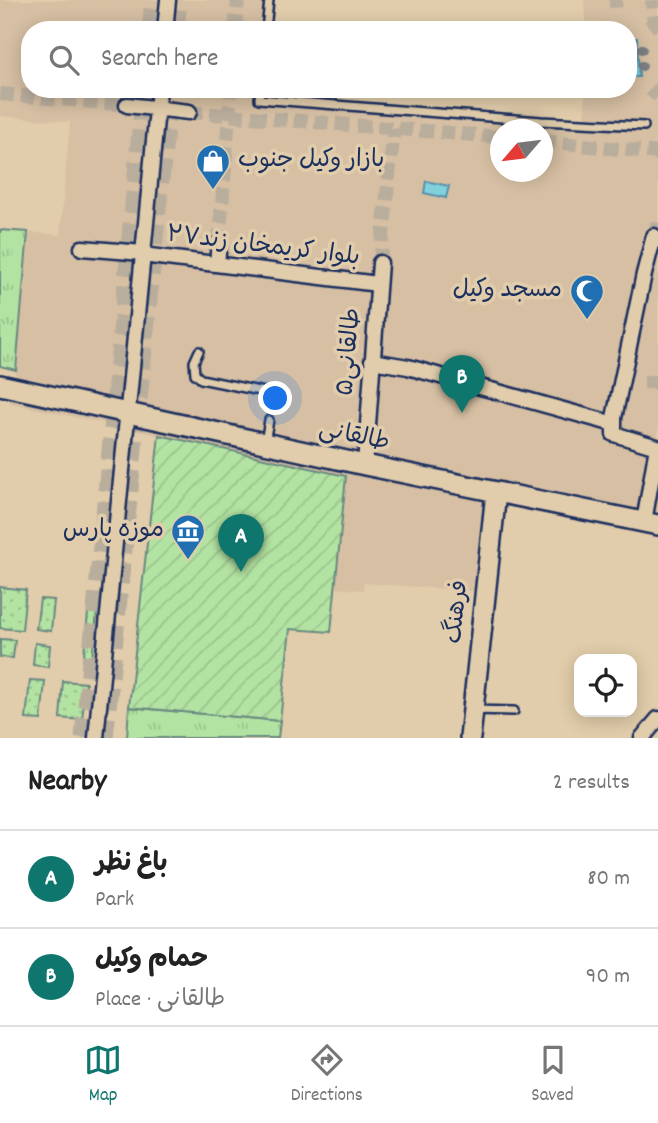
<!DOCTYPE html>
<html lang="en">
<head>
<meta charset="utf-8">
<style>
  body { margin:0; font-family:Dekko,"Playpen Sans Arabic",sans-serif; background:#f2f2f2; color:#222 }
  .controls { position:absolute; right:21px; bottom:21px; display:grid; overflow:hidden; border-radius:14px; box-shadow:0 4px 18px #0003 }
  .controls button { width:63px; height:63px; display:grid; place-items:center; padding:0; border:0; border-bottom:2px solid #e0e0e0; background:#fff; color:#222; font:35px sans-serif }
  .compass { position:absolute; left:490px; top:119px; width:63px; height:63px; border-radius:50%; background:#fff; box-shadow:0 4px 18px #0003; rotate:242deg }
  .you { position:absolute; left:276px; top:399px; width:24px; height:24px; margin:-18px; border:5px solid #fff; border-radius:50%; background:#1a73e8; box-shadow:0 0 0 10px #1a73e833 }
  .badge { display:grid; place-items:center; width:46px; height:46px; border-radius:50%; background:#0f766e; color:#fff; font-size:23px; font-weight:700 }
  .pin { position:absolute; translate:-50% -58px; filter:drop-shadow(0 2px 4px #0008) }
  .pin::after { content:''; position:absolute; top:37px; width:24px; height:21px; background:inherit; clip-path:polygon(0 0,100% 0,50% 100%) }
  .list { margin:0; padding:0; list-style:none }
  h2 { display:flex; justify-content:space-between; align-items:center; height:91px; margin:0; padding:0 28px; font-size:30px }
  h2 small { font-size:23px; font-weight:400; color:#767676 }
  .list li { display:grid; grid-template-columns:46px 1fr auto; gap:21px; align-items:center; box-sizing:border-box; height:98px; padding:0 28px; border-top:2px solid #e0e0e0 }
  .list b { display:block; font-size:26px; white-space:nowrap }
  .list p { margin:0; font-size:23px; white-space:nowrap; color:#767676 }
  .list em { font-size:23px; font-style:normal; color:#767676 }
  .icon { flex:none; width:38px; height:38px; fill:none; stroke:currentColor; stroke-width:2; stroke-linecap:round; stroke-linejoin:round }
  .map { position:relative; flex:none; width:658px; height:738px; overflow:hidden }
  .search { position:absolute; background:#fff; box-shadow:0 4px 18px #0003; left:21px; right:21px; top:21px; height:77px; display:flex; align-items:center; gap:18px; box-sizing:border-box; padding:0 24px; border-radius:28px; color:#767676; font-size:26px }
  .sheet { height:287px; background:#fff }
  nav { display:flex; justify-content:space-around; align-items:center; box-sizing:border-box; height:98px; border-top:2px solid #e0e0e0; background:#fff; font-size:19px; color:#767676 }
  nav a { display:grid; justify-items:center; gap:4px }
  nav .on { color:#0f766e }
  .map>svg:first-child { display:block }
</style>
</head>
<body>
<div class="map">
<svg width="658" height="738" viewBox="0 0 658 738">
  <defs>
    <pattern id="grass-dots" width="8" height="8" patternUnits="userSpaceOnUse" patternTransform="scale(1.75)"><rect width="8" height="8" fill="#b3e3a2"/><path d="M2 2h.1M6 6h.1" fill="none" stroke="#99c38e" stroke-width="1.8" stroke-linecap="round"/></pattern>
    <pattern id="park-tufts" width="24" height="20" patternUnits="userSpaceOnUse" patternTransform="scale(1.75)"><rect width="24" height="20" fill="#b3e3a2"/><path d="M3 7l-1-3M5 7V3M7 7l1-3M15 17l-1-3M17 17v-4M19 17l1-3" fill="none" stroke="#99c38e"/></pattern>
    <pattern id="garden-furrows" width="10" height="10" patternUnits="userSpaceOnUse" patternTransform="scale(1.75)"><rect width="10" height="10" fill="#b3e3a2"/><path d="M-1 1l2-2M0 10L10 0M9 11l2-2" fill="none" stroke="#99c38e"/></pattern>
  </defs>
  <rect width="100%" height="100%" fill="#e1cdab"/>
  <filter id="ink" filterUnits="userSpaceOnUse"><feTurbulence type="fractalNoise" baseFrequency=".0143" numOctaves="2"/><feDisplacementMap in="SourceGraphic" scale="14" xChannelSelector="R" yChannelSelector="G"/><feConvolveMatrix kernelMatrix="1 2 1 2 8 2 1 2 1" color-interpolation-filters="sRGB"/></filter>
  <g filter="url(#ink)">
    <path fill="#d6bfa3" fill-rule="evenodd" d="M0,0H266L264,30H30V89H258L257,101L585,128V90L562,89H628V30H587L584,0H658V528L484,500L476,591L364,583L363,590L336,588L346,476L10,403L15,377L28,232L60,235L70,122L0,116ZM500,130H542V172H500Z"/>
    <path fill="url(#grass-dots)" stroke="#678980" stroke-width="2" d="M0,587L26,590L22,630L0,628Z
      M40,599L54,600L51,631L36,629Z
      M89,603L98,605L90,675L82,674Z
      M0,639L15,640L13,658L0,657Z
      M35,643L50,645L48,667L33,665Z
      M30,680L45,681L41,720L26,719Z
      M63,681L86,683L82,720L60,718Z"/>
    <path fill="url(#park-tufts)" stroke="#678980" stroke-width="2" d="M0,230L28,232L16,370L0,366Z
      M129,707L280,721L278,738H127Z"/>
    <path fill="url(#garden-furrows)" stroke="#678980" stroke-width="2" d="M159,435L346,476L331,632L290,629L280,721L129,707Z"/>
    <path fill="#81d1dd" stroke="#5890aa" stroke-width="2" d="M628,38H637L639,77H628Z
      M426,181L449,186L446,198L424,193Z"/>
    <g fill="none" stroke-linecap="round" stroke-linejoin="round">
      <path stroke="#b9ad9c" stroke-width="14" stroke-dasharray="14 7" stroke-linecap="butt" d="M609,1L622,0
        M649,27L654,23L652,0
        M235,30L238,0
        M650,89L658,96
        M0,94L127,105
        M189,112L500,137
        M542,141L658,153
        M654,236L658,220
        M219,244L231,89
        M380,263L394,128
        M644,382H658"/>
      <path stroke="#b9ad9c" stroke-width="21" stroke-dasharray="21 10" stroke-linecap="butt" d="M152,30L155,0
        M174,30L177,0
        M85,738L146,89
        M103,738L168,89"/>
      <g stroke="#1b2f5e" stroke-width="12">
        <path id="lane" d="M266,30L269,0
          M260,89L259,99L541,121L644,126
          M199,351L194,362L195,374L201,379L274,394L273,400
          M265,442L269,420
          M473,710L514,711"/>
      </g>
      <g stroke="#1b2f5e" stroke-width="19">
        <path id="street" d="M165,30L168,0
          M127,105L189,112
          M82,248L143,253
          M142,255L378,284
          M217,263L219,244
          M372,361L408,367L614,424
          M365,465L380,263
          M644,522L657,447L614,434V418L644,274L654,236
          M96,738L159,89
          M642,738L658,719"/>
      </g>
      <g stroke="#1b2f5e" stroke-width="24">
        <path id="secondary" d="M0,385L365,465L658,525
          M470,738L496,492"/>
      </g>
      <use href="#lane" stroke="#e1cdab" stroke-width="7"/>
      <use href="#street" stroke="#e1cdab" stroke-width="14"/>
      <use href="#secondary" stroke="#e1cdab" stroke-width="19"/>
    </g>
    <g fill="#7c8084">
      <circle cx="642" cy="49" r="5"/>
      <circle cx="642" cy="66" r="5"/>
    </g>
  </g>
  <defs>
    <g id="shop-pin" transform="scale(1.75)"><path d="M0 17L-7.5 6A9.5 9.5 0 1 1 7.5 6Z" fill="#1f6fb2" stroke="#e1cdab"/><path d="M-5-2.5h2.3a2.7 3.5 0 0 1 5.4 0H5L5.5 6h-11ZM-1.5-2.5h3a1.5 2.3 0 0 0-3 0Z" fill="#fff"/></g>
    <g id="mosque-pin" transform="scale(1.75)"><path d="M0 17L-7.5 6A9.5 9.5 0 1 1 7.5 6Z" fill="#1f6fb2" stroke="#e1cdab"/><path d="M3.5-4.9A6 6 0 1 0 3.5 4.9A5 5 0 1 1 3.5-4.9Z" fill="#fff"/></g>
    <g id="museum-pin" transform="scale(1.75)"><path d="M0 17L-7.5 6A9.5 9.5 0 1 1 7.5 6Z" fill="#1f6fb2" stroke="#e1cdab"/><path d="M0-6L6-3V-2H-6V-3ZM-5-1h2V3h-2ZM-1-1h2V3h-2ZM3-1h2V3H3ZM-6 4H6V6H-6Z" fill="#fff"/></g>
  </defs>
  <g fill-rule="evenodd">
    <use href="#shop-pin" x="213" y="161"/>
    <use href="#mosque-pin" x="587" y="291"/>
    <use href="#museum-pin" x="188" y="531"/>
  </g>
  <g text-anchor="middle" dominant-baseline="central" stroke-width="7" stroke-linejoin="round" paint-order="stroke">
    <g font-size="24" fill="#1b2f5e" stroke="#e1cdab" text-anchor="end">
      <text x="238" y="161" text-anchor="start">بازار وکیل جنوب</text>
      <text x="562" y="291">مسجد وکیل</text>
      <text x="164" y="531">موزه پارس</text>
    </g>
    <g font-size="24" fill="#1b2f5e" stroke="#e1cdab">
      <text transform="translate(263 247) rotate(7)">بلوار کریمخان زند۲۷</text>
      <text transform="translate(350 352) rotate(-85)">طالقانی۵</text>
      <text transform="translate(354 437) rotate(12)">طالقانی</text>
      <text transform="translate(458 612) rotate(-84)">فرهنگ</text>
    </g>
  </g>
</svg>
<div class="controls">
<button><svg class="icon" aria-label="locate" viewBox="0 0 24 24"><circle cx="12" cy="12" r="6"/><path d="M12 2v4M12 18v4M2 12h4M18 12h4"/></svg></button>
</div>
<svg class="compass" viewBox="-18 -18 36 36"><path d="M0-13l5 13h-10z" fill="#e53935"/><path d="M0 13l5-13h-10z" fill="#767676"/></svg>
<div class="you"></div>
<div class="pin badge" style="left:241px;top:572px">A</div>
<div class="pin badge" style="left:462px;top:413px">B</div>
<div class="search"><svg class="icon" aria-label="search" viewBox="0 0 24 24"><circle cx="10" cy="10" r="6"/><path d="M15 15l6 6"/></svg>Search here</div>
</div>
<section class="sheet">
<h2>Nearby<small>2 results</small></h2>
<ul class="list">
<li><span class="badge">A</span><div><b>باغ نظر</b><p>Park</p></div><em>80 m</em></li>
<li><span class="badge">B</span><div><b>حمام وکیل</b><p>Place · طالقانی</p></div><em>90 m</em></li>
</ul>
</section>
<nav>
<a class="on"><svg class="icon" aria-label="map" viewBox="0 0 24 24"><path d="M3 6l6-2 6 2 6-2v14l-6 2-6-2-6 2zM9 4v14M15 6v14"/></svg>Map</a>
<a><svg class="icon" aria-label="directions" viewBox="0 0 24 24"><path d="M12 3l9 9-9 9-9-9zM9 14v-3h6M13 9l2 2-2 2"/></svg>Directions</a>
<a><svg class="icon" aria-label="saved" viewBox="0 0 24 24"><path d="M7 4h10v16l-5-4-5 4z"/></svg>Saved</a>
</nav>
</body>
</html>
